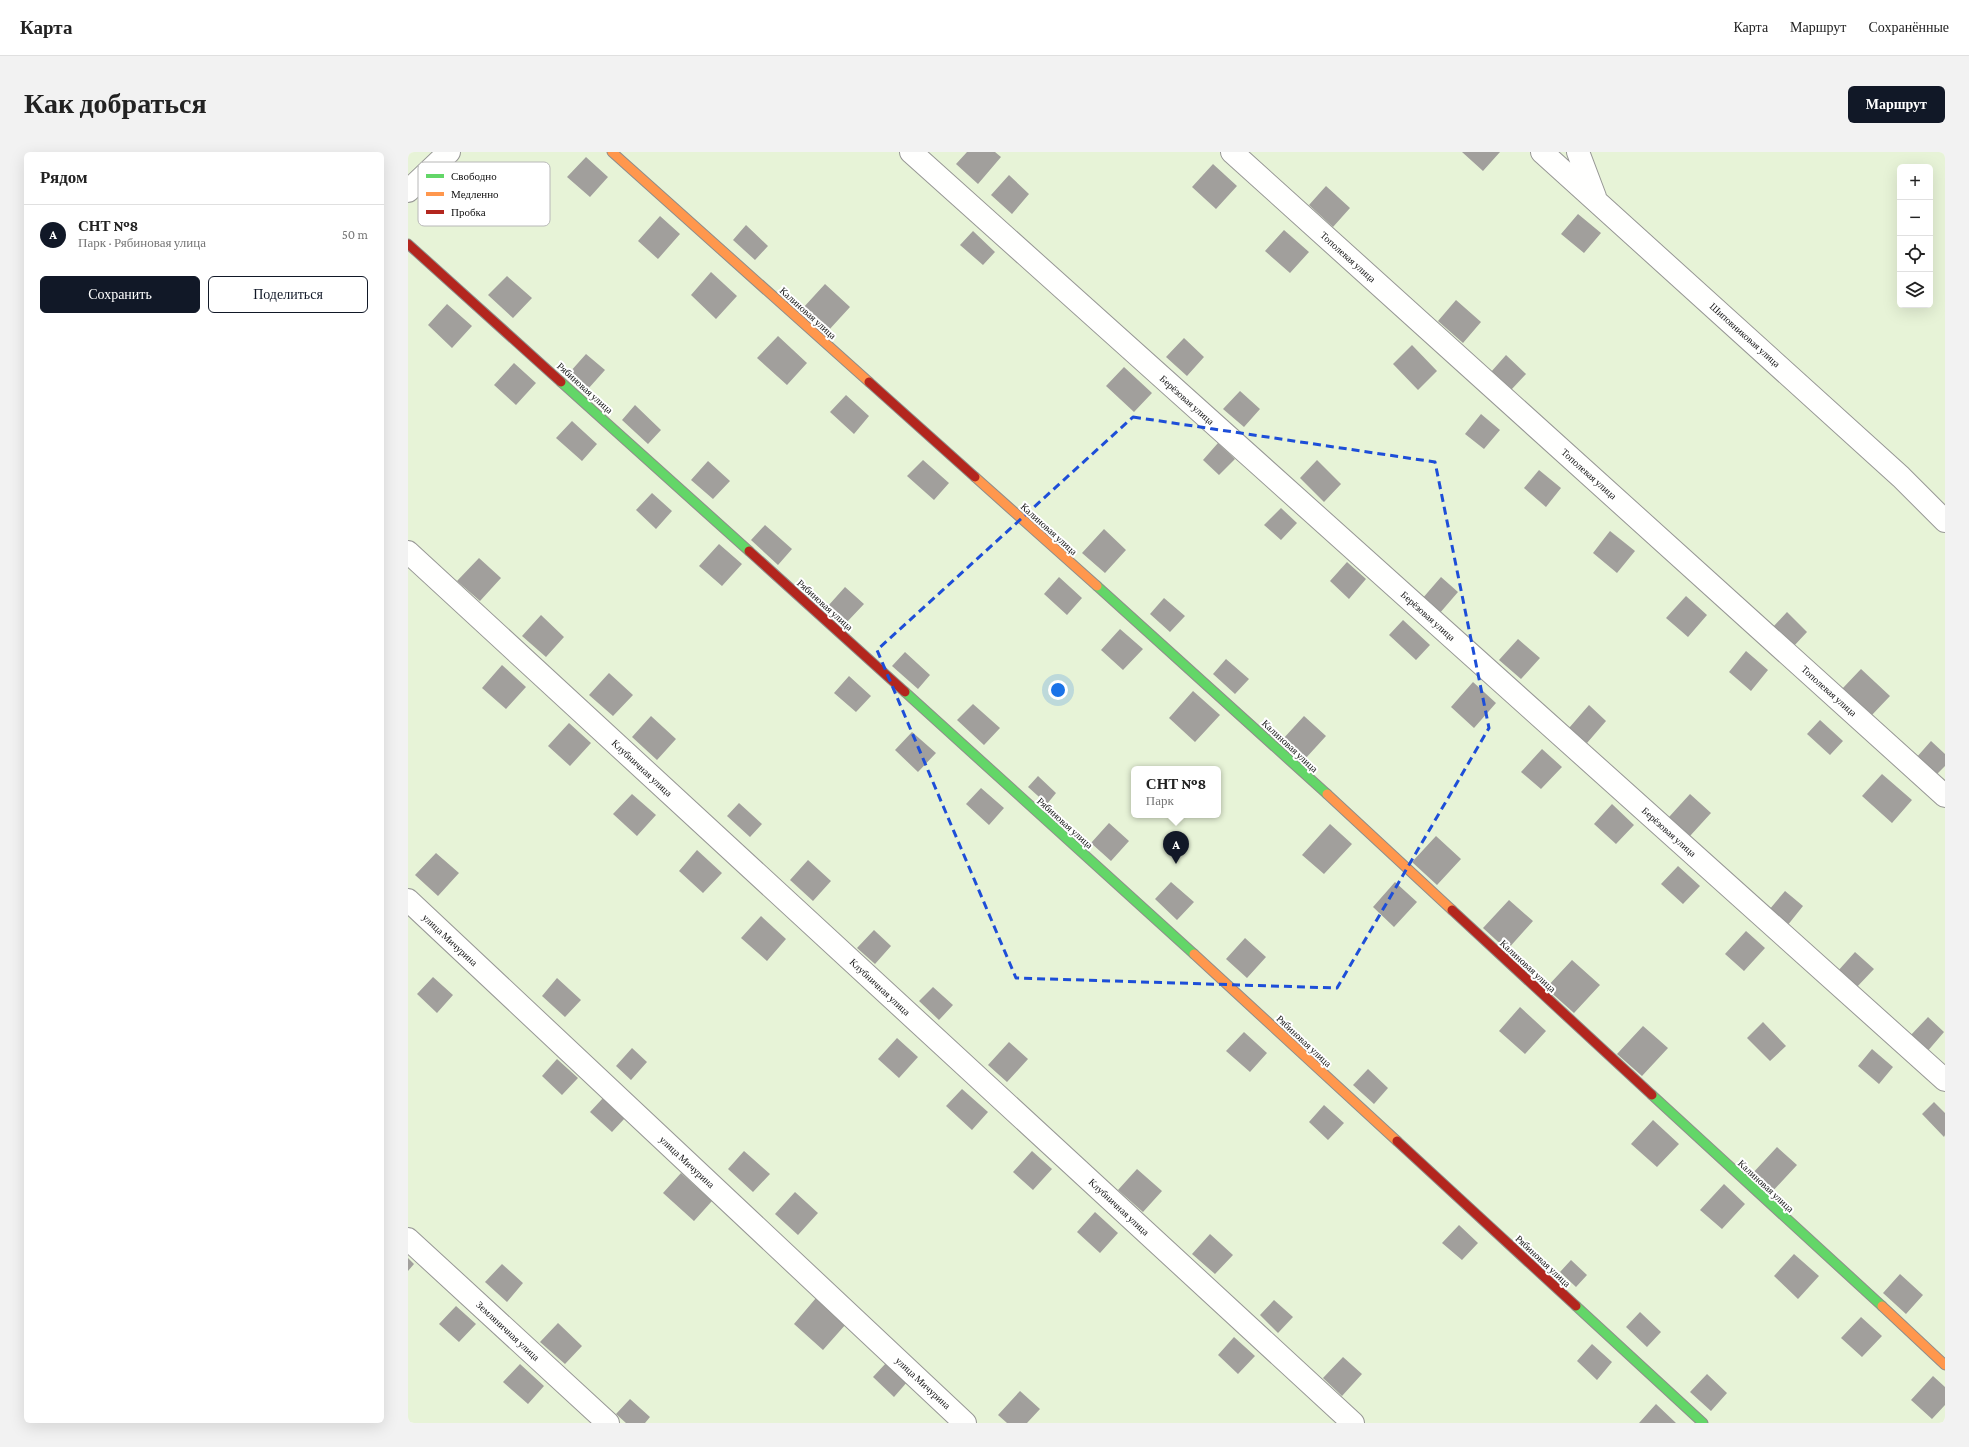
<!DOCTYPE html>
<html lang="ru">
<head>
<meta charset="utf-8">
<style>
  body { margin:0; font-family:"Crimson Pro",serif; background:#f2f2f2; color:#222 }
  .controls { position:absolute; right:12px; top:12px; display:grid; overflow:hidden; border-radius:6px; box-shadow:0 4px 16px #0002 }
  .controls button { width:36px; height:36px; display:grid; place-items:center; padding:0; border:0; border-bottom:1px solid #e0e0e0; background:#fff; color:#222; font:20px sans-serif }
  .you { position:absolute; left:650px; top:538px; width:14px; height:14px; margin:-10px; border:3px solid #fff; border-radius:50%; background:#1a73e8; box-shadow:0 0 0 6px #1a73e833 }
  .badge { display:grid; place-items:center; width:26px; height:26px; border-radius:50%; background:#111827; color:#fff; font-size:13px; font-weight:700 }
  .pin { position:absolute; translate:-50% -33px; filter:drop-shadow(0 1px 2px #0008) }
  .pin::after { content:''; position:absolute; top:21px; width:14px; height:12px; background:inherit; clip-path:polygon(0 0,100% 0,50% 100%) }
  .popup { position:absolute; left:723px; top:614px; width:90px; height:52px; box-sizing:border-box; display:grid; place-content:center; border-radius:6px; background:#fff; filter:drop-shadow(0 1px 3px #0005); font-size:13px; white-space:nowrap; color:#767676 }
  .popup b { font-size:15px; color:#222 }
  .popup::after { content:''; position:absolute; left:50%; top:100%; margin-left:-8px; border:8px solid transparent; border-top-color:#fff }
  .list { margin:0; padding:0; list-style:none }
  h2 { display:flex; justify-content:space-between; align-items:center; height:52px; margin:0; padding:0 16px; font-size:17px }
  h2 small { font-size:13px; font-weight:400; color:#767676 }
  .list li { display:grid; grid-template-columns:26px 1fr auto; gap:12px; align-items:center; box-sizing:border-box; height:60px; padding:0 16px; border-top:1px solid #e0e0e0 }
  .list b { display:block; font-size:15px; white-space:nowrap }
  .list p { margin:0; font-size:13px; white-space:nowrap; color:#767676 }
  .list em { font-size:13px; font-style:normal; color:#767676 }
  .actions { display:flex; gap:8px; padding:12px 16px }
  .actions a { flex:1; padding:9px 0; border:1px solid #111827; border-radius:6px; text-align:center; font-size:14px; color:#111827 }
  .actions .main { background:#111827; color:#fff }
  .icon { flex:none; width:22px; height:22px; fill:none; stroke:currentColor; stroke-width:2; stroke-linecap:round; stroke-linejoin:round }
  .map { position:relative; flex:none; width:1537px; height:1271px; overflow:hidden; border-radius:6px }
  header { display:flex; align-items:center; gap:24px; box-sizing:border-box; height:56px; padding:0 20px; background:#fff; border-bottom:1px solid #e0e0e0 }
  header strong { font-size:19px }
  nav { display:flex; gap:22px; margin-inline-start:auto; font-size:14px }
  .intro { display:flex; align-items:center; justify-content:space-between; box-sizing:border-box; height:96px; padding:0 24px }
  h1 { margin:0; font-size:28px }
  .button { padding:10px 18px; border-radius:6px; background:#111827; color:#fff; font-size:14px; font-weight:700 }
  main { display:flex; gap:24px; padding:0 24px }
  aside { flex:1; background:#fff; border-radius:6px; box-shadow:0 4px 16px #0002 }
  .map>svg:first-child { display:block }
</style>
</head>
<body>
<header>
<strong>Карта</strong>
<nav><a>Карта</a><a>Маршрут</a><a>Сохранённые</a></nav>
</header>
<div class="intro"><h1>Как добраться</h1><a class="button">Маршрут</a></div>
<main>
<aside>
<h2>Рядом<small></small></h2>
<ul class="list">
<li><span class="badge">A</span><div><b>СНТ №8</b><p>Парк · Рябиновая улица</p></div><em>50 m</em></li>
</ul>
<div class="actions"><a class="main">Сохранить</a><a>Поделиться</a></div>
</aside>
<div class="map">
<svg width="1537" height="1271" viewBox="0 0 1537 1271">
  <rect width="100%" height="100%" fill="#fdfcf7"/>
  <path fill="#e7f3d7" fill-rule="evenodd" d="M0,0H1537V1271H0ZM1492,15H1522V153H1492ZM726,617H810V663H726Z"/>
  <path fill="#a19f9c" d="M559,0H587L593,5L570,32L548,12Z
    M1054,0H1092L1075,19Z
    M178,5L200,25L182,45L159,25Z
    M805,12L829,34L808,57L784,35Z
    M601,23L621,42L604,62L583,43Z
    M918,34L942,56L925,75L901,53Z
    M1170,62L1193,81L1176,101L1153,82Z
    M252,64L272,82L250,107L230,89Z
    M338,73L360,94L347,108L325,88Z
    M876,78L901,100L882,121L857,99Z
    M565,79L587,100L575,113L552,93Z
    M303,120L329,144L308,167L283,143Z
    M99,124L124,146L105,166L80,143Z
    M417,132L442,155L420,179L395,156Z
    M1048,148L1073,170L1055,191L1030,169Z
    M39,152L64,174L44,196L20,173Z
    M370,184L399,211L379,233L349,206Z
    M776,186L796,205L779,224L758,205Z
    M1004,193L1029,219L1010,238L985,212Z
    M178,202L197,218L180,237L162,220Z
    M1098,203L1118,222L1103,238L1083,220Z
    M106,211L128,231L108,253L86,233Z
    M716,215L744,241L726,260L698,234Z
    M832,239L852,257L836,275L815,257Z
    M438,243L461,264L446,282L422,260Z
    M227,253L253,278L240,292L214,268Z
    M1073,262L1092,278L1076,297L1057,282Z
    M164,269L189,292L174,309L148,286Z
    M810,291L827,307L811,323L795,308Z
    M515,308L541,331L526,348L499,324Z
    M909,308L933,332L916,350L892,326Z
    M300,309L322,329L305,347L283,328Z
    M1131,318L1153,336L1138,355L1116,336Z
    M244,341L264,359L248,377L228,358Z
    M873,356L889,371L873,388L856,373Z
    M357,373L384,397L370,413L343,388Z
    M696,377L718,398L697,421L674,401Z
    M1202,379L1227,399L1209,421L1185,401Z
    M311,392L334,412L314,434L291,414Z
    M71,406L93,426L72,449L49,429Z
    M939,410L958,427L941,447L922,429Z
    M651,425L674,446L659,463L636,442Z
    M1033,425L1050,440L1031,462L1014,447Z
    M437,435L456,452L438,471L420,454Z
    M1278,444L1299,463L1280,485L1258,466Z
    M756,446L777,464L762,480L742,462Z
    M1379,460L1399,480L1385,495L1365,475Z
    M133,463L156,485L138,505L114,484Z
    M995,468L1022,493L1008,508L981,483Z
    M712,477L735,497L715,518L693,498Z
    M1110,487L1132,506L1113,527L1091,508Z
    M1338,499L1360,518L1343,539L1321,520Z
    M497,500L522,523L510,537L484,514Z
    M818,507L841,527L827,542L805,522Z
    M94,513L118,535L98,557L74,536Z
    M1453,517L1482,544L1463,564L1434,537Z
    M201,521L225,543L205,564L181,543Z
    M441,524L463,544L448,560L426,541Z
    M1065,530L1088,551L1066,576L1043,555Z
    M785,539L812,563L787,590L761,566Z
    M565,552L592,576L576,593L549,568Z
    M1181,553L1198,569L1179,591L1161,576Z
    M243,564L268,587L249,608L224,585Z
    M896,564L918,584L897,607L875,587Z
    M1412,568L1435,589L1422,603L1399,582Z
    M161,571L183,591L162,614L140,594Z
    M504,580L528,601L510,620L487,598Z
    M1523,589L1537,602V614L1527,624L1508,606Z
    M1134,597L1154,615L1133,637L1113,620Z
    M1474,622L1504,648L1484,671L1454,644Z
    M630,624L648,641L639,652L620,635Z
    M573,636L596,656L581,673L558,652Z
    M224,642L248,663L229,684L205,662Z
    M1282,642L1303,661L1282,684L1261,665Z
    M331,651L354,672L342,685L319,664Z
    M1204,652L1226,673L1208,692L1186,672Z
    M701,671L721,689L703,709L683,691Z
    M922,672L944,692L916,722L894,703Z
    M1028,684L1053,707L1029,733L1004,710Z
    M289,698L314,721L295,741L271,719Z
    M28,701L51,721L30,744L7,723Z
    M400,708L423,729L405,749L382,728Z
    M1270,714L1292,734L1275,752L1253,732Z
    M763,730L786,750L769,768L747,747Z
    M987,730L1009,750L986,775L965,755Z
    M1377,739L1395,754L1379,774L1361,758Z
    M1101,748L1125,769L1099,798L1075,776Z
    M353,764L378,787L359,809L333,786Z
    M466,778L483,794L467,812L449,796Z
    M1338,779L1357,796L1336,819L1317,802Z
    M837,786L858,805L839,826L818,807Z
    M1447,800L1466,817L1447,837L1429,820Z
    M1164,808L1192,833L1166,861L1138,836Z
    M25,825L45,843L29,861L9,842Z
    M149,826L173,848L157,865L134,844Z
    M525,835L545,853L531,868L511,849Z
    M1112,855L1138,879L1117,902L1091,879Z
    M1520,865L1536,880L1518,901L1501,885Z
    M1355,870L1378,894L1362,909L1339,886Z
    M1235,874L1260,896L1234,924L1209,902Z
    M836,880L859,901L842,920L818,899Z
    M489,886L510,905L491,926L470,907Z
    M601,890L620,907L599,930L580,913Z
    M224,896L239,910L223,928L208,914Z
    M1464,897L1485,915L1471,932L1450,914Z
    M149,907L170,926L154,943L134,924Z
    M960,917L980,936L966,952L945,933Z
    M554,937L580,960L564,978L538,954Z
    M195,946L217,966L204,980L182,960Z
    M1526,950L1537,961V983L1536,985L1514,962Z
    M916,953L936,971L920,988L901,970Z
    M1245,968L1271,992L1249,1015L1223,992Z
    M1369,995L1389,1013L1363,1041L1343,1023Z
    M336,999L362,1022L345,1040L320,1017Z
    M624,999L644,1017L625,1038L605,1020Z
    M729,1017L754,1039L735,1060L710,1038Z
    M273,1021L304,1049L286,1069L255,1041Z
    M1316,1032L1337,1052L1314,1077L1292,1058Z
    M387,1040L410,1061L390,1083L367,1062Z
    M687,1060L710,1081L692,1101L669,1080Z
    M1051,1073L1070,1091L1054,1108L1034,1091Z
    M802,1082L825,1103L807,1122L784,1102Z
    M1386,1102L1411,1124L1390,1147L1366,1124Z
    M0,1106L6,1112L0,1119Z
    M1163,1108L1179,1123L1168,1135L1152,1120Z
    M94,1112L115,1131L99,1150L77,1130Z
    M1492,1122L1515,1143L1498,1162L1475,1141Z
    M408,1146L438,1172L415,1198L386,1172Z
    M866,1148L885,1165L870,1181L852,1163Z
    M48,1154L68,1172L51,1190L31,1172Z
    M1232,1160L1253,1180L1239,1195L1218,1175Z
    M1453,1165L1474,1184L1454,1205L1433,1186Z
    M150,1171L174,1194L157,1212L132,1190Z
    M826,1185L847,1204L830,1222L810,1203Z
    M1184,1192L1204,1210L1189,1228L1169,1209Z
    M935,1205L954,1222L934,1244L915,1226Z
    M479,1210L500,1229L486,1245L465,1225Z
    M112,1212L136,1234L120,1252L95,1230Z
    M1299,1222L1319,1241L1303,1259L1282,1240Z
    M1525,1224L1537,1235V1253L1524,1267L1503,1248Z
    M612,1239L632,1257L619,1271H599L590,1263Z
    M222,1247L242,1265L237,1271H218L208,1262Z
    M1248,1252L1268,1271H1231Z"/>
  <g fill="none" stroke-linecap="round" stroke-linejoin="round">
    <g stroke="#979795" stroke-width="24">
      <path id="street" d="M503,0L1537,928
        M824,0L1537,644
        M1134,0L1493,325L1537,369
        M1170,0L1187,45
        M0,39L41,0
        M0,400L945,1271
        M0,748L557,1271
        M0,1087L200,1271"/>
    </g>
    <g stroke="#8e8d8b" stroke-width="11">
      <path id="fast" d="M153,230L341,399
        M689,434L919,642
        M497,540L786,802
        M1244,943L1474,1154
        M1168,1154L1295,1271"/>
    </g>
    <g stroke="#8e8d8b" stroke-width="11">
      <path id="slow" d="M204,0L461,230
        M567,325L689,434
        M919,642L1044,758
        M786,802L989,989
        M1474,1154L1537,1213"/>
    </g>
    <g stroke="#8e8d8b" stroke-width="11">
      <path id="jam" d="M0,92L153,230
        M461,230L567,325
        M341,399L497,540
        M1044,758L1244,943
        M989,989L1168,1154"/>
    </g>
    <use href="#street" stroke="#fffffe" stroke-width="22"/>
    <use href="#fast" stroke="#63d668" stroke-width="9"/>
    <use href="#slow" stroke="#ff974d" stroke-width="9"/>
    <use href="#jam" stroke="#b3261e" stroke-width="9"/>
  </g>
  <path fill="none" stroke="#1d4ed8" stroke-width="3" stroke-dasharray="8 5" stroke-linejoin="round" d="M725,265L1027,310L1081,576L929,836L608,826L469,498Z"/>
  <g text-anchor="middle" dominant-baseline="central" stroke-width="4" stroke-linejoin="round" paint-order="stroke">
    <g font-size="10" fill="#111" stroke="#fff">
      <text transform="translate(940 105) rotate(42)">Тополевая улица</text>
      <text transform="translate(400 161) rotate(42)">Калиновая улица</text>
      <text transform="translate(1337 183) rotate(42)">Шиповниковая улица</text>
      <text transform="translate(177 236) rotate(42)">Рябиновая улица</text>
      <text transform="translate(779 248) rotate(42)">Берёзовая улица</text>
      <text transform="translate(1181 322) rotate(42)">Тополевая улица</text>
      <text transform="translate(641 377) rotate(42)">Калиновая улица</text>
      <text transform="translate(417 453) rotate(42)">Рябиновая улица</text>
      <text transform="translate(1020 464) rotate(42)">Берёзовая улица</text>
      <text transform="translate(1421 539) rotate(42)">Тополевая улица</text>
      <text transform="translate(882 594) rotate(43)">Калиновая улица</text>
      <text transform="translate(234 616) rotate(43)">Клубничная улица</text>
      <text transform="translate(657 671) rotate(42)">Рябиновая улица</text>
      <text transform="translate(1261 680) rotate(42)">Берёзовая улица</text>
      <text transform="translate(42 788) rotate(43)">улица Мичурина</text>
      <text transform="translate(1120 814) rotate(43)">Калиновая улица</text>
      <text transform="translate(472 835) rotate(43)">Клубничная улица</text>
      <text transform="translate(896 889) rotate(43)">Рябиновая улица</text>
      <text transform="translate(279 1010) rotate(43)">улица Мичурина</text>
      <text transform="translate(1358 1034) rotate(43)">Калиновая улица</text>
      <text transform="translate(711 1055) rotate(43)">Клубничная улица</text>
      <text transform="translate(1135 1109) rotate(43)">Рябиновая улица</text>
      <text transform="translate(100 1179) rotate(43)">Земляничная улица</text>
      <text transform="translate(515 1231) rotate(43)">улица Мичурина</text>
    </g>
  </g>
  <rect x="10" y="10" width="132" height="64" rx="6" fill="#fff" stroke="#b8b8b8" stroke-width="1"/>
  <rect x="18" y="22" width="18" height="4" fill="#63d668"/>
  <rect x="18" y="40" width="18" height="4" fill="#ff974d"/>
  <rect x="18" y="58" width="18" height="4" fill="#b3261e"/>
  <g font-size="11" fill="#111">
    <text x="43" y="28">Свободно</text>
    <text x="43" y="46">Медленно</text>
    <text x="43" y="64">Пробка</text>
  </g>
</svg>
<div class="controls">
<button>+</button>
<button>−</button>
<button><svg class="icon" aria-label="locate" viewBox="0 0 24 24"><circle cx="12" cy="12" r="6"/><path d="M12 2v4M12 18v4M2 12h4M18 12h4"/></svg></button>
<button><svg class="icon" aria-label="layers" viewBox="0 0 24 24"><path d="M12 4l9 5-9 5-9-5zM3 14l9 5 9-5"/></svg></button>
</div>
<div class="you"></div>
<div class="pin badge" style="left:768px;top:712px">A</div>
<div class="popup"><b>СНТ №8</b>Парк</div>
</div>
</main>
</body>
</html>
